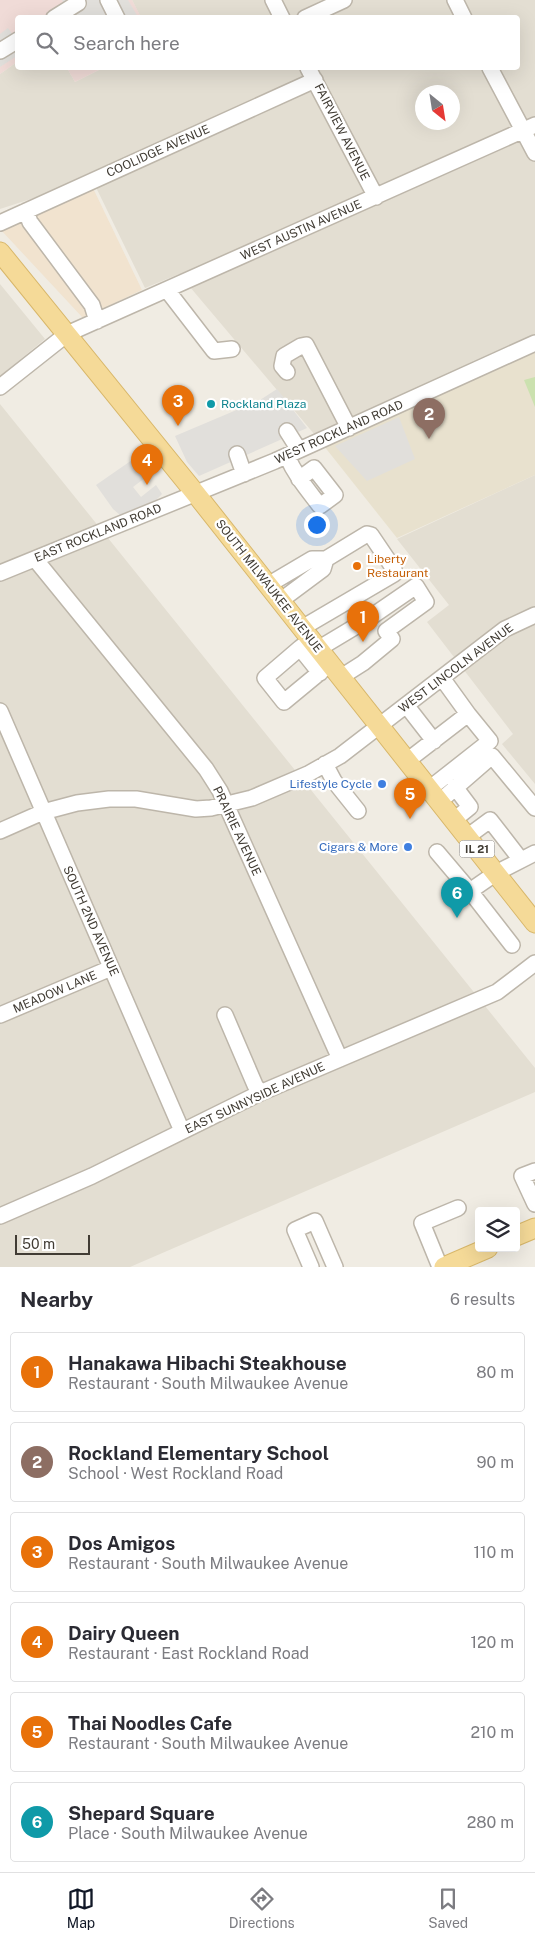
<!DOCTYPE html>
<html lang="en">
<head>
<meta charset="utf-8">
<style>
  body { margin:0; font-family:"Public Sans",sans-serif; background:#f7f7f7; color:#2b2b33 }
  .controls { position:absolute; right:15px; bottom:15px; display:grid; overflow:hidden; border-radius:5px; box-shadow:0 5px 20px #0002 }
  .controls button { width:45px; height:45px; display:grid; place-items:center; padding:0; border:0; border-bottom:1px solid #e1e1e2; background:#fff; color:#2b2b33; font:25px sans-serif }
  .compass { position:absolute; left:415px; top:85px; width:45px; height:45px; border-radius:50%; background:#fff; box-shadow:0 5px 20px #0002; rotate:150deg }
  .scale { position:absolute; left:15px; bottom:12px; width:75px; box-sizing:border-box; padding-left:5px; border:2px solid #413c34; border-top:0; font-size:14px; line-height:18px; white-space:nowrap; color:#413c34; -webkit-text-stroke:4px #fff; paint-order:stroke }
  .you { position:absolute; left:316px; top:524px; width:18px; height:18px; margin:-12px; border:4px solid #fff; border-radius:50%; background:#1a73e8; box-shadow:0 0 0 8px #1a73e833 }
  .badge { display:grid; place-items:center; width:32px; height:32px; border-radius:50%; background:#111827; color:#fff; font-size:16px; font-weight:700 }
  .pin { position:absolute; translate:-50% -41px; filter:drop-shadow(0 1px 2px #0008) }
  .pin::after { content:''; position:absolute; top:26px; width:18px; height:15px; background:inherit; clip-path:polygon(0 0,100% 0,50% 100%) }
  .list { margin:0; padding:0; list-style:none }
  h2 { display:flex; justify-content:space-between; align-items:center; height:65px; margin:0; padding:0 20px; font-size:21px }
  h2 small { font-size:16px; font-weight:400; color:#7c7c81 }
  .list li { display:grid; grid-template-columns:32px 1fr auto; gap:15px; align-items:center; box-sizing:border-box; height:80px; margin:0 10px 10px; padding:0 10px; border:1px solid #e1e1e2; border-radius:5px }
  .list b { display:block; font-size:19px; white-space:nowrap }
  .list p { margin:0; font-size:16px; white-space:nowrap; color:#7c7c81 }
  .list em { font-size:16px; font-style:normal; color:#7c7c81 }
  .icon { flex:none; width:28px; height:28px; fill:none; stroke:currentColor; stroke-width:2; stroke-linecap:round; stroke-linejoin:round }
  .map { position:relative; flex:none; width:535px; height:1267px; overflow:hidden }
  .search { position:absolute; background:#fff; box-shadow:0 5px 20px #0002; left:15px; right:15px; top:15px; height:55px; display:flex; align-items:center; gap:12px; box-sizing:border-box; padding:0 18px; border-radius:5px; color:#7c7c81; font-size:19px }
  .sheet { height:605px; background:#fff }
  nav { display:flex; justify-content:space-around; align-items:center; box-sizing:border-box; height:70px; border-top:1px solid #e1e1e2; background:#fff; font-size:14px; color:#7c7c81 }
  nav a { display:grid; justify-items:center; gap:2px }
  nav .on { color:#111827 }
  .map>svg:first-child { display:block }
</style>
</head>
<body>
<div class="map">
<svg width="535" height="1267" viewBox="0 0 535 1267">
  <rect width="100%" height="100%" fill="#f0ece3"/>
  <path fill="#e3ded2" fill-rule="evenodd" d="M132,0H535V343L320,441L179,274L145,288L89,173L40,196L0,209V74L17,62L18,68H67L75,82L103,68H518V18H141ZM422,92H452V122H422Z
    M0,284L45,339L0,376Z
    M0,404L535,1068V1092L130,1267H0Z
    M535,475V784L502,744L513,734L427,622L449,605L397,539Z"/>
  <path fill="#f1e3cf" d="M92,186L142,290L83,318L1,230Z"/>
  <path fill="#e8e1ce" d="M535,343V475L397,538L320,441Z"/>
  <path fill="#f0dbd7" d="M0,0H132L141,17L18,18L17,62L0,74Z
    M67,68H103L75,82Z"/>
  <path fill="#cbe1af" d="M535,377V407L524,380Z"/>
  <path fill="#e1dfdb" d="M62,0H128L138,17L46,18L45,16L64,4Z
    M8,28L13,35L17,32V56L0,67V34Z
    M277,389L307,428L199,476L187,462L175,436L260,400Z
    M399,417L415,459L367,481L335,446Z
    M145,451L158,468L133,487L141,497L156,485L162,494L156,500L120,515L113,509L96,485Z"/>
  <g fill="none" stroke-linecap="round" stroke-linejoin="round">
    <g stroke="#bdb6aa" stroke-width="18">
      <path id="minor" d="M108,0L117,18
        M273,0L282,18
        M455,0L464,18
        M54,18L78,3L77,0
        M305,18L344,0
        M0,51L18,40
        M308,68L376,197
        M490,68L535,153
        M26,211L30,222L92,305L97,321
        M0,223L315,80
        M167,290L214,351L232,349
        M287,372L282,366L284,356L301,346L306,345L349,428
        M0,387L67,334L535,125
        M287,431L299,450
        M237,454L244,474
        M287,456C295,475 307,489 320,506L335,495L314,468L299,479
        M35,559L206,769L220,791L340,1059
        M0,573L275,461L535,343
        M268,585L312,559H326L367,534L371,535L394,569V574L302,628
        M280,601L323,569L326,559
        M308,642L300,648L320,673
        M300,648L265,678L284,702L330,664
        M318,649L368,619L416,586L426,602L386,631L392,639L363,663L341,677
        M406,705L434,741
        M0,711L182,1131
        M407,761L468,714L442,678
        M325,764L334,781L358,811
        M429,789L490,741L468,714
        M439,802L492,756L535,808
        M454,820L470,807L455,787
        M0,831L43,812L77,803L109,799H136L196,809L211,808L252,798L308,774L340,756L505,629L535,615
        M467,837L490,820L521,860
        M437,852L470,891L496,873L535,853
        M470,891L512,945
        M0,1015L111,968
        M225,1015L255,1085L260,1093
        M535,1171L522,1176L535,1204
        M0,1216L92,1176L260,1093L497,992L535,963
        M311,1267L295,1230L315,1221L335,1267
        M440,1267L422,1223L458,1208"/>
    </g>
    <g stroke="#d8b76a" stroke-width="21">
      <path id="major" d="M0,252L196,494L535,923
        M516,1236L535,1228
        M444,1267L488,1248"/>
    </g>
    <use href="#minor" stroke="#fff" stroke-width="15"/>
    <use href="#major" stroke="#f5da98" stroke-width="19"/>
  </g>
  <circle fill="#0f9aa8" stroke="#fff" stroke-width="2" cx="211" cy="404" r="5"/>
  <circle fill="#e8710a" stroke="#fff" stroke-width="2" cx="357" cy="566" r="5"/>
  <g fill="#3f7fe0" stroke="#fff" stroke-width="2">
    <circle cx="382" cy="784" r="5"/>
    <circle cx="408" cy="847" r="5"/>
  </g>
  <g text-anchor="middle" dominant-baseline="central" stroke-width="4.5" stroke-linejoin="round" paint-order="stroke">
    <rect fill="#fff" stroke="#7a7671" stroke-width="1" x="459.5" y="840.5" width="35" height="17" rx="4"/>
    <g font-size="11" font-weight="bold" fill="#413c34">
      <text x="477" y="849">IL 21</text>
    </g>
    <g font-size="12" fill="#413c34" stroke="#fff">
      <text transform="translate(342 132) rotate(63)">FAIRVIEW AVENUE</text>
      <text transform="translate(158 151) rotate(-24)">COOLIDGE AVENUE</text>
      <text transform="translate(301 230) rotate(-24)">WEST AUSTIN AVENUE</text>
      <text transform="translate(339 432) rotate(-24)">WEST ROCKLAND ROAD</text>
      <text transform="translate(98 533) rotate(-22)">EAST ROCKLAND ROAD</text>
      <text transform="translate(269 586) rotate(52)">SOUTH MILWAUKEE AVENUE</text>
      <text transform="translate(456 668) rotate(-37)">WEST LINCOLN AVENUE</text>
      <text transform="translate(237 831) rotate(65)">PRAIRIE AVENUE</text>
      <text transform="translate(91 921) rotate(66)">SOUTH 2ND AVENUE</text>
      <text transform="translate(55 992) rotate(-23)">MEADOW LANE</text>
      <text transform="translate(255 1098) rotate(-25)">EAST SUNNYSIDE AVENUE</text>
    </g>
    <g font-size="12" fill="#0d838f" stroke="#fff" text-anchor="start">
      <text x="221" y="404">Rockland Plaza</text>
    </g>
    <g font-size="12" fill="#c56008" stroke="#fff" text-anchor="start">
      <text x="367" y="559">Liberty<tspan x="367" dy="14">Restaurant</tspan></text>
    </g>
    <g font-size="12" fill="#366cbe" stroke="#fff" text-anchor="end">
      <text x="372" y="784">Lifestyle Cycle</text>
      <text x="398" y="847">Cigars &amp; More</text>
    </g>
  </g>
</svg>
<div class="controls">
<button><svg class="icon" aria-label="layers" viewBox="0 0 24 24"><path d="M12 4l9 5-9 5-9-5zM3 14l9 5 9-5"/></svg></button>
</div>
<svg class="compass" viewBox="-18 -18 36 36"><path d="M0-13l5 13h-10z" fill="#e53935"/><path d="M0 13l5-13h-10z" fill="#7c7c81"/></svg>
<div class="scale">50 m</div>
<div class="you"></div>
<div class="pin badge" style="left:363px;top:642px;background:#e8710a">1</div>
<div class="pin badge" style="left:429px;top:439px;background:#8d6e63">2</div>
<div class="pin badge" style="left:178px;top:426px;background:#e8710a">3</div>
<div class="pin badge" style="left:147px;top:485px;background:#e8710a">4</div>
<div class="pin badge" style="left:410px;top:819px;background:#e8710a">5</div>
<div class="pin badge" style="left:457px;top:918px;background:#0f9aa8">6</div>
<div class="search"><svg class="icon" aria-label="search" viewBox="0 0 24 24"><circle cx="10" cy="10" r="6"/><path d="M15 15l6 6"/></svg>Search here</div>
</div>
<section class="sheet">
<h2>Nearby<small>6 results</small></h2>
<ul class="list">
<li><span class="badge" style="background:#e8710a">1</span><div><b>Hanakawa Hibachi Steakhouse</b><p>Restaurant · South Milwaukee Avenue</p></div><em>80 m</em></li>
<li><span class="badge" style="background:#8d6e63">2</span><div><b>Rockland Elementary School</b><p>School · West Rockland Road</p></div><em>90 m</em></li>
<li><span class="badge" style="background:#e8710a">3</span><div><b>Dos Amigos</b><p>Restaurant · South Milwaukee Avenue</p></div><em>110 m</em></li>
<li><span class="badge" style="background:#e8710a">4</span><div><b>Dairy Queen</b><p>Restaurant · East Rockland Road</p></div><em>120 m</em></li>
<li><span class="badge" style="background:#e8710a">5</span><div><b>Thai Noodles Cafe</b><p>Restaurant · South Milwaukee Avenue</p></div><em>210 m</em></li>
<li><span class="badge" style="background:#0f9aa8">6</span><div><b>Shepard Square</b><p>Place · South Milwaukee Avenue</p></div><em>280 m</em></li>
</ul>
</section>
<nav>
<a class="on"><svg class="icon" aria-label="map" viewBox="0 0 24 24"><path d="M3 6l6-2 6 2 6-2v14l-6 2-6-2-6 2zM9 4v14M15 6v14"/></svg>Map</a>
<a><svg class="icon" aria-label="directions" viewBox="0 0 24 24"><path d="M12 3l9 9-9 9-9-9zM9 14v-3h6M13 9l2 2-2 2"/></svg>Directions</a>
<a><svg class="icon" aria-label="saved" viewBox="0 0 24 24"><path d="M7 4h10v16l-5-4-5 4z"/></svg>Saved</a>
</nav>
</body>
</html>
